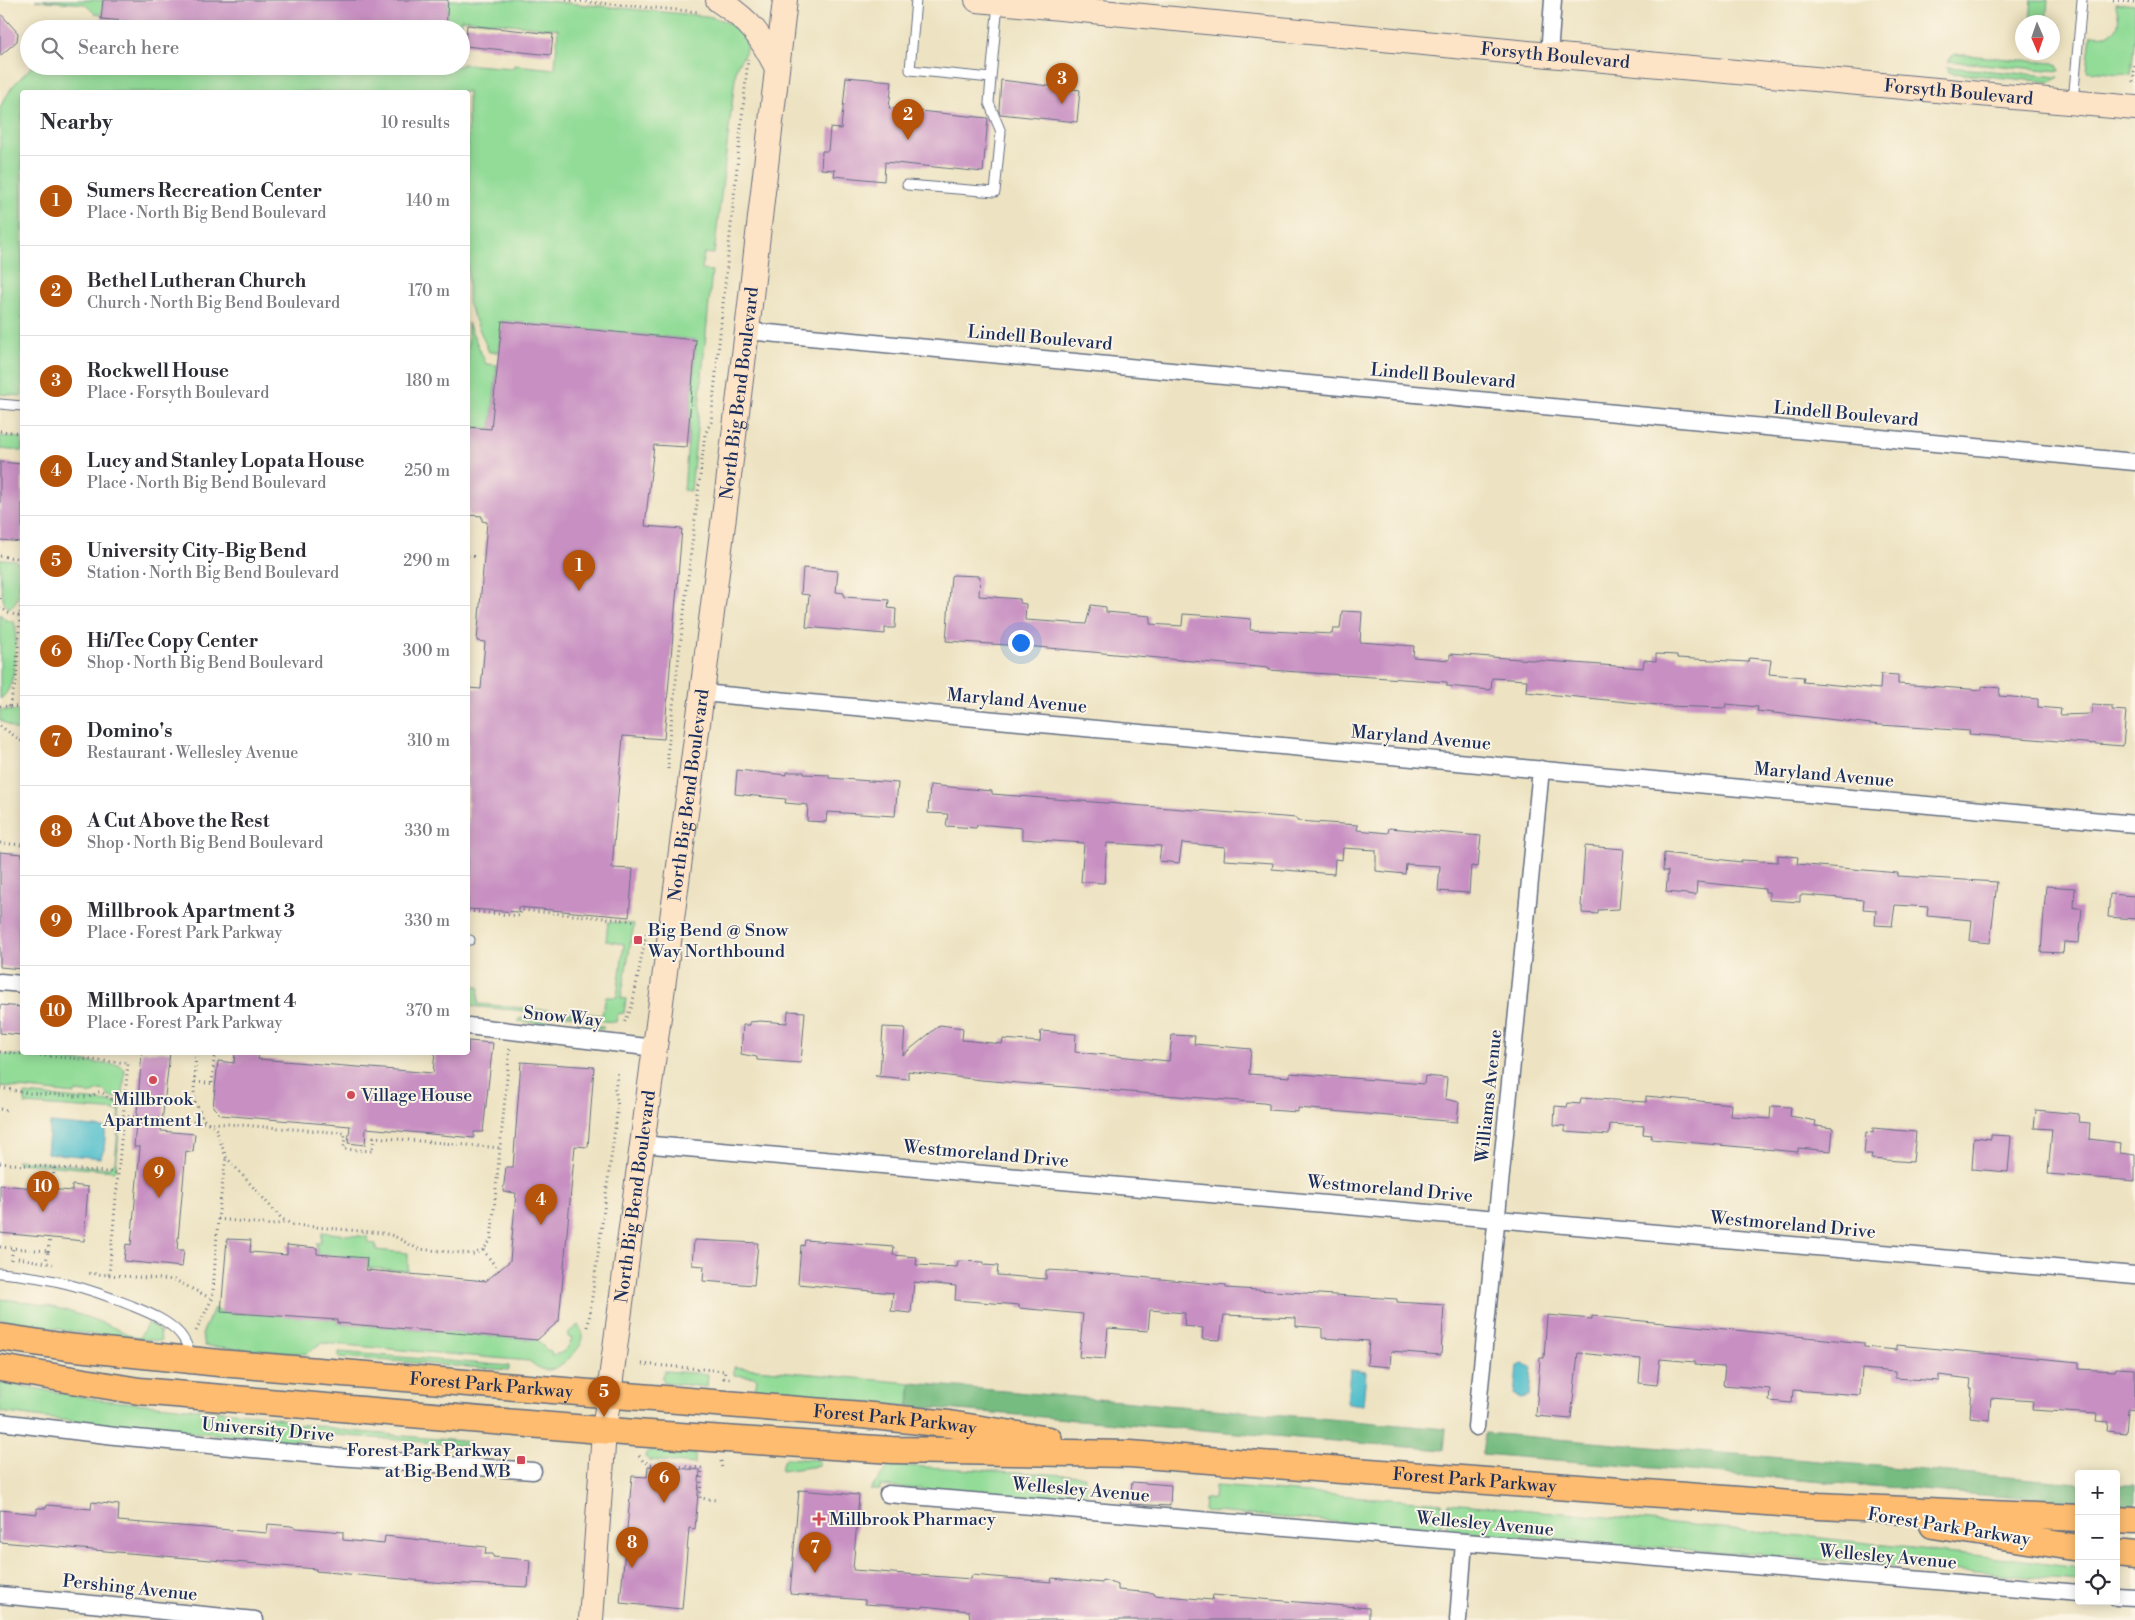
<!DOCTYPE html>
<html lang="en">
<head>
<meta charset="utf-8">
<style>
  body { margin:0; font-family:"Libre Bodoni",serif; background:#f7f7f7; color:#2b2b33 }
  .controls { position:absolute; right:15px; bottom:15px; display:grid; overflow:hidden; border-radius:5px; box-shadow:0 2px 12px #0003 }
  .controls button { width:45px; height:45px; display:grid; place-items:center; padding:0; border:0; border-bottom:1px solid #e1e1e2; background:#fff; color:#2b2b33; font:25px sans-serif }
  .compass { position:absolute; left:2015px; top:15px; width:45px; height:45px; border-radius:50%; background:#fff; box-shadow:0 2px 12px #0003; rotate:178deg }
  .you { position:absolute; left:1020px; top:642px; width:18px; height:18px; margin:-12px; border:4px solid #fff; border-radius:50%; background:#1a73e8; box-shadow:0 0 0 8px #1a73e833 }
  .badge { display:grid; place-items:center; width:32px; height:32px; border-radius:50%; background:#b45309; color:#fff; font-size:16px; font-weight:700 }
  .pin { position:absolute; translate:-50% -41px; filter:drop-shadow(0 1px 2px #0008) }
  .pin::after { content:''; position:absolute; top:26px; width:18px; height:15px; background:inherit; clip-path:polygon(0 0,100% 0,50% 100%) }
  .list { margin:0; padding:0; list-style:none }
  h2 { display:flex; justify-content:space-between; align-items:center; height:65px; margin:0; padding:0 20px; font-size:21px }
  h2 small { font-size:16px; font-weight:400; color:#7c7c81 }
  .list li { display:grid; grid-template-columns:32px 1fr auto; gap:15px; align-items:center; box-sizing:border-box; height:90px; padding:0 20px; border-top:1px solid #e1e1e2 }
  .list b { display:block; font-size:19px; white-space:nowrap }
  .list p { margin:0; font-size:16px; white-space:nowrap; color:#7c7c81 }
  .list em { font-size:16px; font-style:normal; color:#7c7c81 }
  .icon { flex:none; width:28px; height:28px; fill:none; stroke:currentColor; stroke-width:2; stroke-linecap:round; stroke-linejoin:round }
  .map { position:relative; flex:none; width:2135px; height:1620px; overflow:hidden }
  .search { position:absolute; background:#fff; box-shadow:0 2px 12px #0003; left:20px; top:20px; width:450px; height:55px; display:flex; align-items:center; gap:12px; box-sizing:border-box; padding:0 18px; border-radius:28px; color:#7c7c81; font-size:19px }
  .panel { position:absolute; background:#fff; box-shadow:0 2px 12px #0003; left:20px; top:90px; width:450px; height:965px; border-radius:5px }
  .map>svg:first-child { display:block }
</style>
</head>
<body>
<div class="map">
<svg width="2135" height="1620" viewBox="0 0 2135 1620">
  <rect width="100%" height="100%" fill="#fcf5e5"/>
  <filter id="ink" filterUnits="userSpaceOnUse"><feTurbulence type="fractalNoise" baseFrequency=".02" numOctaves="2"/><feDisplacementMap in="SourceGraphic" scale="10" xChannelSelector="R" yChannelSelector="G"/><feConvolveMatrix kernelMatrix="1 2 1 2 8 2 1 2 1" color-interpolation-filters="sRGB"/></filter>
  <filter id="wash" filterUnits="userSpaceOnUse"><feTurbulence type="fractalNoise" baseFrequency=".0096" numOctaves="4" result="noise"/><feDisplacementMap in="SourceGraphic" scale="20" xChannelSelector="R" yChannelSelector="G"/><feGaussianBlur stdDeviation="1.12" result="paint"/><feColorMatrix in="noise" values="0 0 0 0 0 0 0 0 0 0 0 0 0 0 0 0 0 1.4 0 .05"/><feComposite in="paint" operator="in"/></filter>
  <g filter="url(#wash)">
    <rect width="100%" height="100%" fill="#ede3c2"/>
    <path fill="#93dc98" stroke="#57867b" d="M35,0H103L102,15L95,14L85,4Z
      M448,0H535L706,16C721,18 750,30 746,49C745,57 737,62 736,70L714,254L704,253L702,270L712,271L691,491L684,490L696,340L502,321L498,352H489L468,303V92H22V396L0,394V107L12,87L32,66H461V64L513,68L514,65L555,69L558,29L461,19L460,29H446Z
      M2032,0H2048L2046,22H2030Z
      M2115,3L2135,5V35L2131,75L2087,71L2091,35C2118,38 2123,26 2115,3Z
      M1954,54L2053,63L2057,65L2059,71L1948,61Z
      M1947,67L2059,77L2050,82L1953,73L1949,72Z
      M468,323L486,364L497,365L491,429L468,427Z
      M0,436L22,438V451L0,449Z
      M0,559L15,560L22,568L18,597L12,607H7C0,598 0,572 0,559Z
      M0,614L6,620L14,622L16,628C15,647 18,688 0,699Z
      M0,710L22,711V734L0,720Z
      M608,922L634,924L621,998L626,999L624,1013L618,1014L616,1022L590,1020L591,1017L468,1006V985L479,987L478,1004L602,1015L606,997H617L624,944L606,941Z
      M520,1018L603,1026V1029L517,1021Z
      M0,1054L119,1065L125,1070L123,1095L119,1098L109,1097L105,1091L99,1090L89,1095L87,1093L76,1092L75,1094L0,1086Z
      M25,1094L121,1103L116,1169L114,1171L17,1163V1160L108,1168L115,1162L120,1111L25,1104Z
      M322,1232L368,1237V1243L376,1244V1250L408,1253V1271L367,1268L368,1259L343,1256L337,1323L537,1340L547,1350L551,1351L552,1355C563,1354 569,1349 572,1338L568,1337V1333L578,1325C580,1328 583,1332 583,1336C584,1348 558,1371 547,1370C539,1370 535,1365 529,1361L321,1343L306,1354L205,1346L202,1334L214,1308L221,1312L245,1314L246,1303L317,1256V1243H321Z
      M0,1299C49,1303 92,1316 136,1338H139L148,1323L160,1331L161,1341L87,1334L0,1319Z
      M339,1352L509,1366V1370L339,1357Z
      M734,1367L911,1383L909,1406L754,1395L757,1379L755,1377L734,1375Z
      M664,1371L708,1374L707,1387L664,1383L662,1377Z
      M0,1382L100,1400L256,1414L291,1421L298,1425H316L348,1431L471,1442V1446L313,1433L312,1441L282,1440C188,1431 93,1426 0,1412Z
      M650,1450L695,1454V1464L649,1460L645,1457L646,1453Z
      M787,1458L818,1460L819,1466L781,1471L783,1461Z
      M890,1465L1085,1476V1482L1088,1483L1086,1502L880,1486V1490H870Z
      M1215,1486L1443,1503L1441,1528L1440,1531L1204,1511L1205,1499H1214Z
      M1449,1503C1659,1521 1869,1541 2079,1568V1580L1446,1531Z"/>
    <path fill="#76bc80" stroke="#48766f" d="M911,1383L1446,1429L1444,1450L909,1406Z
      M1485,1433L2079,1483V1503L1482,1454Z
      M2116,1485H2135V1505H2116Z"/>
    <path fill="#52bfcc" stroke="#367795" d="M50,1123L106,1128L104,1150L100,1158L47,1153Z
      M1523,1364L1532,1367L1529,1396L1521,1398L1514,1395L1517,1366Z
      M1350,1370L1366,1372L1363,1405L1347,1403Z"/>
    <g id="blocks">
      <path fill="#c890c2" d="M103,0H448L446,29H216L101,19Z
        M0,13L18,33L17,41L0,56Z
        M467,25L553,34L551,55L465,46Z
        M846,77L892,81L889,108L988,118L983,172L885,162L884,181L834,176L835,170L821,169L822,151H828L830,128L841,129Z
        M1001,80L1080,90L1077,122L1000,114L999,110Z
        M502,321L696,340L687,447L654,445L645,526L682,529L664,739L623,736L612,868L633,869L629,917L518,907V912L468,909V688L481,689L485,642L477,641L487,522L482,521V516L468,515V427L491,429Z
        M0,462L22,464V542L0,540Z
        M803,568L838,571L836,592L844,593V597L889,600L888,608L896,609L895,628H885V634L806,627L809,595L801,594Z
        M953,575L980,576L979,596L1020,599V603L1026,604L1025,620L1086,624L1091,605L1106,607V612L1151,616L1150,624L1182,626L1183,614L1229,617L1251,619L1250,630L1332,634L1333,629H1340L1342,611L1362,612L1360,642L1414,646L1413,657L1450,660V654L1643,668L1644,660L1656,661V654L1677,655V658L1748,662L1749,658L1771,660L1769,674L1804,677L1803,682L1880,689L1881,674L1898,675V684L1982,690V686L2000,688L1999,696L2038,699V707L2061,709L2060,715L2092,714V705L2112,706V710L2126,711L2123,746L2007,737L1969,734L1970,731L1880,725L1757,711L1758,707L1726,704L1725,708L1668,706L1526,692L1527,680L1492,678L1491,690L1447,686V682L1269,670V668L1037,647L946,641L951,576Z
        M737,770L787,775V772H804V774L829,775V778L898,783L895,816L827,812L826,822L807,821L808,805L785,803L786,799L735,794Z
        M930,785L992,791V794L1296,818L1297,821L1358,825L1357,830L1388,833L1389,828L1481,836L1478,867L1471,866L1469,893L1438,891L1440,866L1406,864L1405,874L1376,871V850L1343,848L1342,860L1335,859L1334,874L1272,869L1273,863L1224,860L1225,847L1182,843L1179,863L1159,861L1161,846L1107,843L1104,883L1081,882L1084,843L1022,839V828L989,825H977L976,828L946,826L948,814L928,813Z
        M1585,846L1624,849L1619,909L1598,910V914L1582,913V906H1581Z
        M0,852L22,854V969L0,967Z
        M1664,853L1741,862V860L1778,862V855L1798,857L1797,864L1807,865L1898,873V876L1997,882L1990,943L1970,941L1972,920L1927,916L1928,907L1895,905L1892,926L1875,925L1876,910L1863,909L1864,900L1805,895H1800V902L1769,900V892H1765V889L1697,882L1696,895L1666,892L1668,871H1663Z
        M2046,886L2075,888L2074,908H2082L2079,943L2064,942L2063,953L2041,952Z
        M2110,894L2135,896V919L2108,917Z
        M0,1005L22,1007V1035L0,1033Z
        M788,1011L805,1012L801,1063L757,1060V1057L741,1054L743,1025H750V1022L760,1021L787,1023Z
        M940,1025L963,1028L962,1040L1002,1044L1003,1039L1040,1042L1041,1031L1076,1034L1075,1052L1169,1061L1172,1035L1195,1036L1194,1044L1251,1049L1249,1074L1290,1077V1073L1424,1084L1425,1076L1447,1078L1445,1099L1459,1102L1457,1122L1298,1108V1112L1269,1110V1104L1263,1103L981,1080L908,1071V1079L875,1076L880,1073L883,1027L905,1028L903,1055Z
        M468,1041L493,1043L483,1132H474V1138L366,1128L365,1145L348,1143L350,1126L221,1115L213,1107L218,1061L234,1063L235,1052H259L258,1059L433,1073L435,1052H468Z
        M142,1052H170L161,1131L195,1134L193,1152L186,1151L177,1250H184L182,1267L124,1261L126,1244L131,1245L140,1147H134Z
        M521,1062L594,1067L588,1147L575,1146L559,1321L537,1340L337,1323V1320L221,1312L227,1239L251,1240L250,1252L287,1255V1245L317,1248V1254L367,1258L366,1270L486,1281L510,1261L516,1193L503,1192L506,1167H513Z
        M1646,1096L1731,1104L1730,1116L1770,1119L1771,1106L1791,1107L1790,1116L1816,1121L1815,1126L1833,1128L1831,1151L1798,1148V1152L1651,1139L1652,1135L1643,1134L1644,1126L1610,1124L1609,1135L1565,1132V1126L1554,1125L1555,1106L1567,1107L1568,1103L1580,1104L1581,1098L1646,1102Z
        M2036,1110L2079,1114L2078,1122L2090,1123L2089,1139L2121,1143L2120,1153L2135,1155V1181L2048,1174L2052,1129L2034,1128Z
        M1873,1128L1916,1132L1913,1162L1871,1159L1872,1154H1864L1866,1132L1873,1133Z
        M1991,1135L2011,1136L2008,1172L1972,1169L1974,1137L1991,1139Z
        M0,1185L72,1191V1185L88,1187L84,1241L0,1233Z
        M694,1240L758,1243L754,1285L703,1281L704,1266L692,1265Z
        M805,1240L894,1247L893,1255L917,1257L916,1265L957,1267L958,1261L983,1262V1265L998,1266L997,1275L1046,1279V1270L1085,1272L1226,1285V1288L1397,1299V1302L1444,1305L1441,1355L1391,1351L1390,1367L1367,1365L1369,1341L1322,1338V1328L1296,1326V1318L1224,1315L1220,1340L1202,1339L1203,1328L1184,1326L1185,1313L1150,1310L1148,1331L1108,1328L1105,1359L1079,1357L1083,1314L1019,1308V1305L955,1300L956,1286L914,1282L911,1313L891,1311L893,1293L798,1284L801,1245L804,1246Z
        M1547,1315L1592,1319V1316L1806,1337L1864,1343V1347L1897,1350V1345L2079,1362V1369L2115,1371L2116,1368L2135,1369V1410L2128,1409L2126,1433L2107,1431L2108,1422L2096,1421L2097,1414L2032,1410L2033,1401L1991,1398L1989,1420L1970,1418L1972,1389L1970,1388L1971,1379L1939,1375V1381L1895,1378V1372L1862,1369L1860,1395L1793,1390L1792,1403L1769,1401L1770,1389L1723,1385L1725,1367L1695,1365V1362L1660,1359L1657,1385L1639,1383L1641,1359L1578,1353L1571,1419L1536,1416L1540,1358H1544Z
        M648,1466L700,1470L695,1529L689,1528L682,1609L620,1603L632,1476L647,1477Z
        M1132,1482L1171,1485L1170,1506L1130,1504Z
        M799,1490L859,1495L853,1570L971,1579L972,1575L1051,1582L1052,1578L1102,1583L1103,1580L1118,1585V1590L1154,1593V1595L1212,1600L1213,1595L1369,1608V1620H978L970,1619L969,1611L923,1606V1608L865,1604V1600L790,1594Z
        M92,1502L119,1505L118,1521L267,1533L268,1524L291,1526L296,1528L343,1532V1540L384,1544L385,1536L486,1547L485,1554H493V1557L530,1560L528,1587L445,1583L316,1571V1569L0,1542V1510L37,1514V1508H46L47,1505L91,1509Z"/>
    </g>
  </g>
  <g filter="url(#ink)">
    <use href="#blocks" fill-opacity="0" stroke="#646e81" stroke-width="1"/>
    <g fill="none" stroke-linecap="round" stroke-linejoin="round">
      <g stroke="#646e81" stroke-width="11">
        <path id="lane" d="M916,0L910,70L991,78L998,3
          M2073,102L2082,0
          M907,185L995,192L1001,132L989,103L991,78
          M0,404L22,406
          M468,940H470
          M0,1273C48,1277 86,1287 130,1305C147,1312 168,1320 180,1334C186,1341 189,1349 192,1358"/>
      </g>
      <g stroke="#646e81" stroke-width="19">
        <path id="street" d="M1549,55L1553,0
          M747,331L2135,462
          M702,693L2135,824
          M0,982L22,984
          M468,1026L655,1048
          M641,1144L2135,1275
          M0,1422L115,1436L338,1457L533,1471
          M1476,1427L1541,769
          M888,1494L2079,1593
          M0,1595L255,1620
          M2116,1596L2135,1597
          M1458,1620L1464,1542"/>
      </g>
      <g stroke="#646e81" stroke-width="26">
        <g id="secondary">
          <path d="M718,0C751,22 759,33 777,68"/>
          <path id="s1" d="M977,0L1549,55L2135,108"/>
          <path id="s2" d="M591,1620L604,1431L702,693L747,331L785,0"/>
        </g>
      </g>
      <g stroke="#646e81" stroke-width="29">
        <g id="primary">
          <path id="s3" d="M0,1337L67,1347L219,1363L862,1415L949,1424L1049,1440"/>
          <path id="s4" d="M0,1368L139,1391L635,1433L892,1450L1130,1454L1819,1506L2079,1518"/>
          <path d="M2116,1520L2135,1521"/>
          <path d="M1933,1525L2079,1548"/>
          <path d="M2116,1553L2135,1555"/>
        </g>
      </g>
      <path stroke="#646e81" stroke-width="3" stroke-dasharray="1 4" stroke-linecap="butt" d="M566,0L700,12
        M2113,0L2135,2
        M2133,82L2135,65
        M0,431L22,433
        M0,556L22,559
        M468,556L477,557
        M0,598V600
        M0,607L9,613L20,616L22,599
        M0,706L22,707
        M9,706L16,681L20,616
        M0,726L22,741
        M668,769V749L705,434L711,422L748,59
        M0,843L22,845
        M468,911L520,916L521,910L636,921
        M625,1022L632,1006L646,934
        M0,1052L128,1063L109,1275L86,1273
        M196,1052L194,1091L195,1102L200,1112L203,1119L216,1129L226,1157L282,1219L293,1225L383,1233L394,1236L418,1249L473,1254L483,1250L491,1240L510,1047
        M195,1082L215,1084
        M212,1083L214,1058L218,1052
        M0,1088L27,1093L89,1097C100,1092 99,1088 109,1099L124,1100
        M0,1109L7,1110
        M123,1116L345,1133L344,1149L372,1151L374,1137L501,1148
        M0,1163L119,1173
        M53,1189L54,1168
        M218,1219L272,1225L287,1222
        M0,1247L48,1251L46,1262
        M483,1250L499,1271
        M48,1252L50,1238
        M18,1258L53,1264
        M11,1260L13,1248
        M109,1275L175,1280L212,1299
        M588,1327L618,1106L615,1089L618,1071
        M196,1331L212,1299L213,1292L218,1219L226,1157
        M642,1364L725,1371L724,1378L732,1379
        M639,1456L643,1461L650,1464L702,1468L700,1498L716,1500
        M721,1461L722,1470"/>
      <use href="#lane" stroke="#fff" stroke-width="9"/>
      <use href="#street" stroke="#fff" stroke-width="16"/>
      <use href="#secondary" stroke="#fee4c6" stroke-width="24"/>
      <use href="#primary" stroke="#fdbc70" stroke-width="26"/>
    </g>
  </g>
  <g fill="#d1495b" stroke="#fcf5e5" stroke-width="2">
    <rect x="633" y="935" width="10" height="10" rx="2.5"/>
    <circle cx="153" cy="1080" r="5"/>
    <circle cx="351" cy="1095" r="5"/>
    <rect x="516" y="1455" width="10" height="10" rx="2.5"/>
    <path d="M816.5 1511.5h5v5h5v5h-5v5h-5v-5h-5v-5h5z"/>
  </g>
  <g text-anchor="middle" dominant-baseline="central" stroke-width="4" stroke-linejoin="round" paint-order="stroke">
    <g font-size="18" fill="#1b2f5e" stroke="#fcf5e5">
      <text stroke="none"><textPath href="#s1" startOffset="581">Forsyth Boulevard</textPath></text>
      <text stroke="none"><textPath href="#s1" startOffset="986">Forsyth Boulevard</textPath></text>
      <text transform="translate(1040 338) rotate(5)">Lindell Boulevard</text>
      <text transform="translate(1443 376) rotate(5)">Lindell Boulevard</text>
      <text stroke="none"><textPath href="#s2" startOffset="1236">North Big Bend Boulevard</textPath></text>
      <text transform="translate(1846 414) rotate(5)">Lindell Boulevard</text>
      <text transform="translate(1017 701) rotate(5)">Maryland Avenue</text>
      <text transform="translate(1421 738) rotate(5)">Maryland Avenue</text>
      <text transform="translate(1824 775) rotate(5)">Maryland Avenue</text>
      <text stroke="none"><textPath href="#s2" startOffset="831">North Big Bend Boulevard</textPath></text>
      <text transform="translate(563 1017) rotate(6)">Snow Way</text>
      <text transform="translate(1489 1096) rotate(-84)">Williams Avenue</text>
      <text transform="translate(986 1154) rotate(5)">Westmoreland Drive</text>
      <text transform="translate(1390 1189) rotate(5)">Westmoreland Drive</text>
      <text stroke="none"><textPath href="#s2" startOffset="426">North Big Bend Boulevard</textPath></text>
      <text transform="translate(1793 1225) rotate(5)">Westmoreland Drive</text>
      <text stroke="none"><textPath href="#s3" startOffset="494">Forest Park Parkway</textPath></text>
      <text stroke="none"><textPath href="#s3" startOffset="899">Forest Park Parkway</textPath></text>
      <text transform="translate(268 1430) rotate(5)">University Drive</text>
      <text stroke="none"><textPath href="#s4" startOffset="1480">Forest Park Parkway</textPath></text>
      <text transform="translate(1081 1490) rotate(5)">Wellesley Avenue</text>
      <text transform="translate(1485 1524) rotate(5)">Wellesley Avenue</text>
      <text transform="translate(1949 1527) rotate(9)">Forest Park Parkway</text>
      <text transform="translate(1888 1557) rotate(5)">Wellesley Avenue</text>
      <text transform="translate(130 1588) rotate(6)">Pershing Avenue</text>
    </g>
    <g font-size="18" fill="#1b2f5e" stroke="#fcf5e5" text-anchor="start">
      <text x="648" y="930">Big Bend @ Snow<tspan x="648" dy="21">Way Northbound</tspan></text>
      <text x="361" y="1095">Village House</text>
      <text x="153" y="1099" text-anchor="middle">Millbrook<tspan x="153" dy="21">Apartment 1</tspan></text>
      <text x="511" y="1450" text-anchor="end">Forest Park Parkway<tspan x="511" dy="21">at Big Bend WB</tspan></text>
      <text x="829" y="1519">Millbrook Pharmacy</text>
    </g>
  </g>
</svg>
<div class="controls">
<button>+</button>
<button>−</button>
<button><svg class="icon" aria-label="locate" viewBox="0 0 24 24"><circle cx="12" cy="12" r="6"/><path d="M12 2v4M12 18v4M2 12h4M18 12h4"/></svg></button>
</div>
<svg class="compass" viewBox="-18 -18 36 36"><path d="M0-13l5 13h-10z" fill="#e53935"/><path d="M0 13l5-13h-10z" fill="#7c7c81"/></svg>
<div class="you"></div>
<div class="pin badge" style="left:579px;top:591px">1</div>
<div class="pin badge" style="left:908px;top:140px">2</div>
<div class="pin badge" style="left:1062px;top:104px">3</div>
<div class="pin badge" style="left:541px;top:1225px">4</div>
<div class="pin badge" style="left:604px;top:1417px">5</div>
<div class="pin badge" style="left:664px;top:1503px">6</div>
<div class="pin badge" style="left:815px;top:1573px">7</div>
<div class="pin badge" style="left:632px;top:1568px">8</div>
<div class="pin badge" style="left:159px;top:1198px">9</div>
<div class="pin badge" style="left:43px;top:1212px">10</div>
<div class="search"><svg class="icon" aria-label="search" viewBox="0 0 24 24"><circle cx="10" cy="10" r="6"/><path d="M15 15l6 6"/></svg>Search here</div>
<section class="panel">
<h2>Nearby<small>10 results</small></h2>
<ul class="list">
<li><span class="badge">1</span><div><b>Sumers Recreation Center</b><p>Place · North Big Bend Boulevard</p></div><em>140 m</em></li>
<li><span class="badge">2</span><div><b>Bethel Lutheran Church</b><p>Church · North Big Bend Boulevard</p></div><em>170 m</em></li>
<li><span class="badge">3</span><div><b>Rockwell House</b><p>Place · Forsyth Boulevard</p></div><em>180 m</em></li>
<li><span class="badge">4</span><div><b>Lucy and Stanley Lopata House</b><p>Place · North Big Bend Boulevard</p></div><em>250 m</em></li>
<li><span class="badge">5</span><div><b>University City-Big Bend</b><p>Station · North Big Bend Boulevard</p></div><em>290 m</em></li>
<li><span class="badge">6</span><div><b>Hi/Tec Copy Center</b><p>Shop · North Big Bend Boulevard</p></div><em>300 m</em></li>
<li><span class="badge">7</span><div><b>Domino's</b><p>Restaurant · Wellesley Avenue</p></div><em>310 m</em></li>
<li><span class="badge">8</span><div><b>A Cut Above the Rest</b><p>Shop · North Big Bend Boulevard</p></div><em>330 m</em></li>
<li><span class="badge">9</span><div><b>Millbrook Apartment 3</b><p>Place · Forest Park Parkway</p></div><em>330 m</em></li>
<li><span class="badge">10</span><div><b>Millbrook Apartment 4</b><p>Place · Forest Park Parkway</p></div><em>370 m</em></li>
</ul>
</section>
</div>
</body>
</html>
